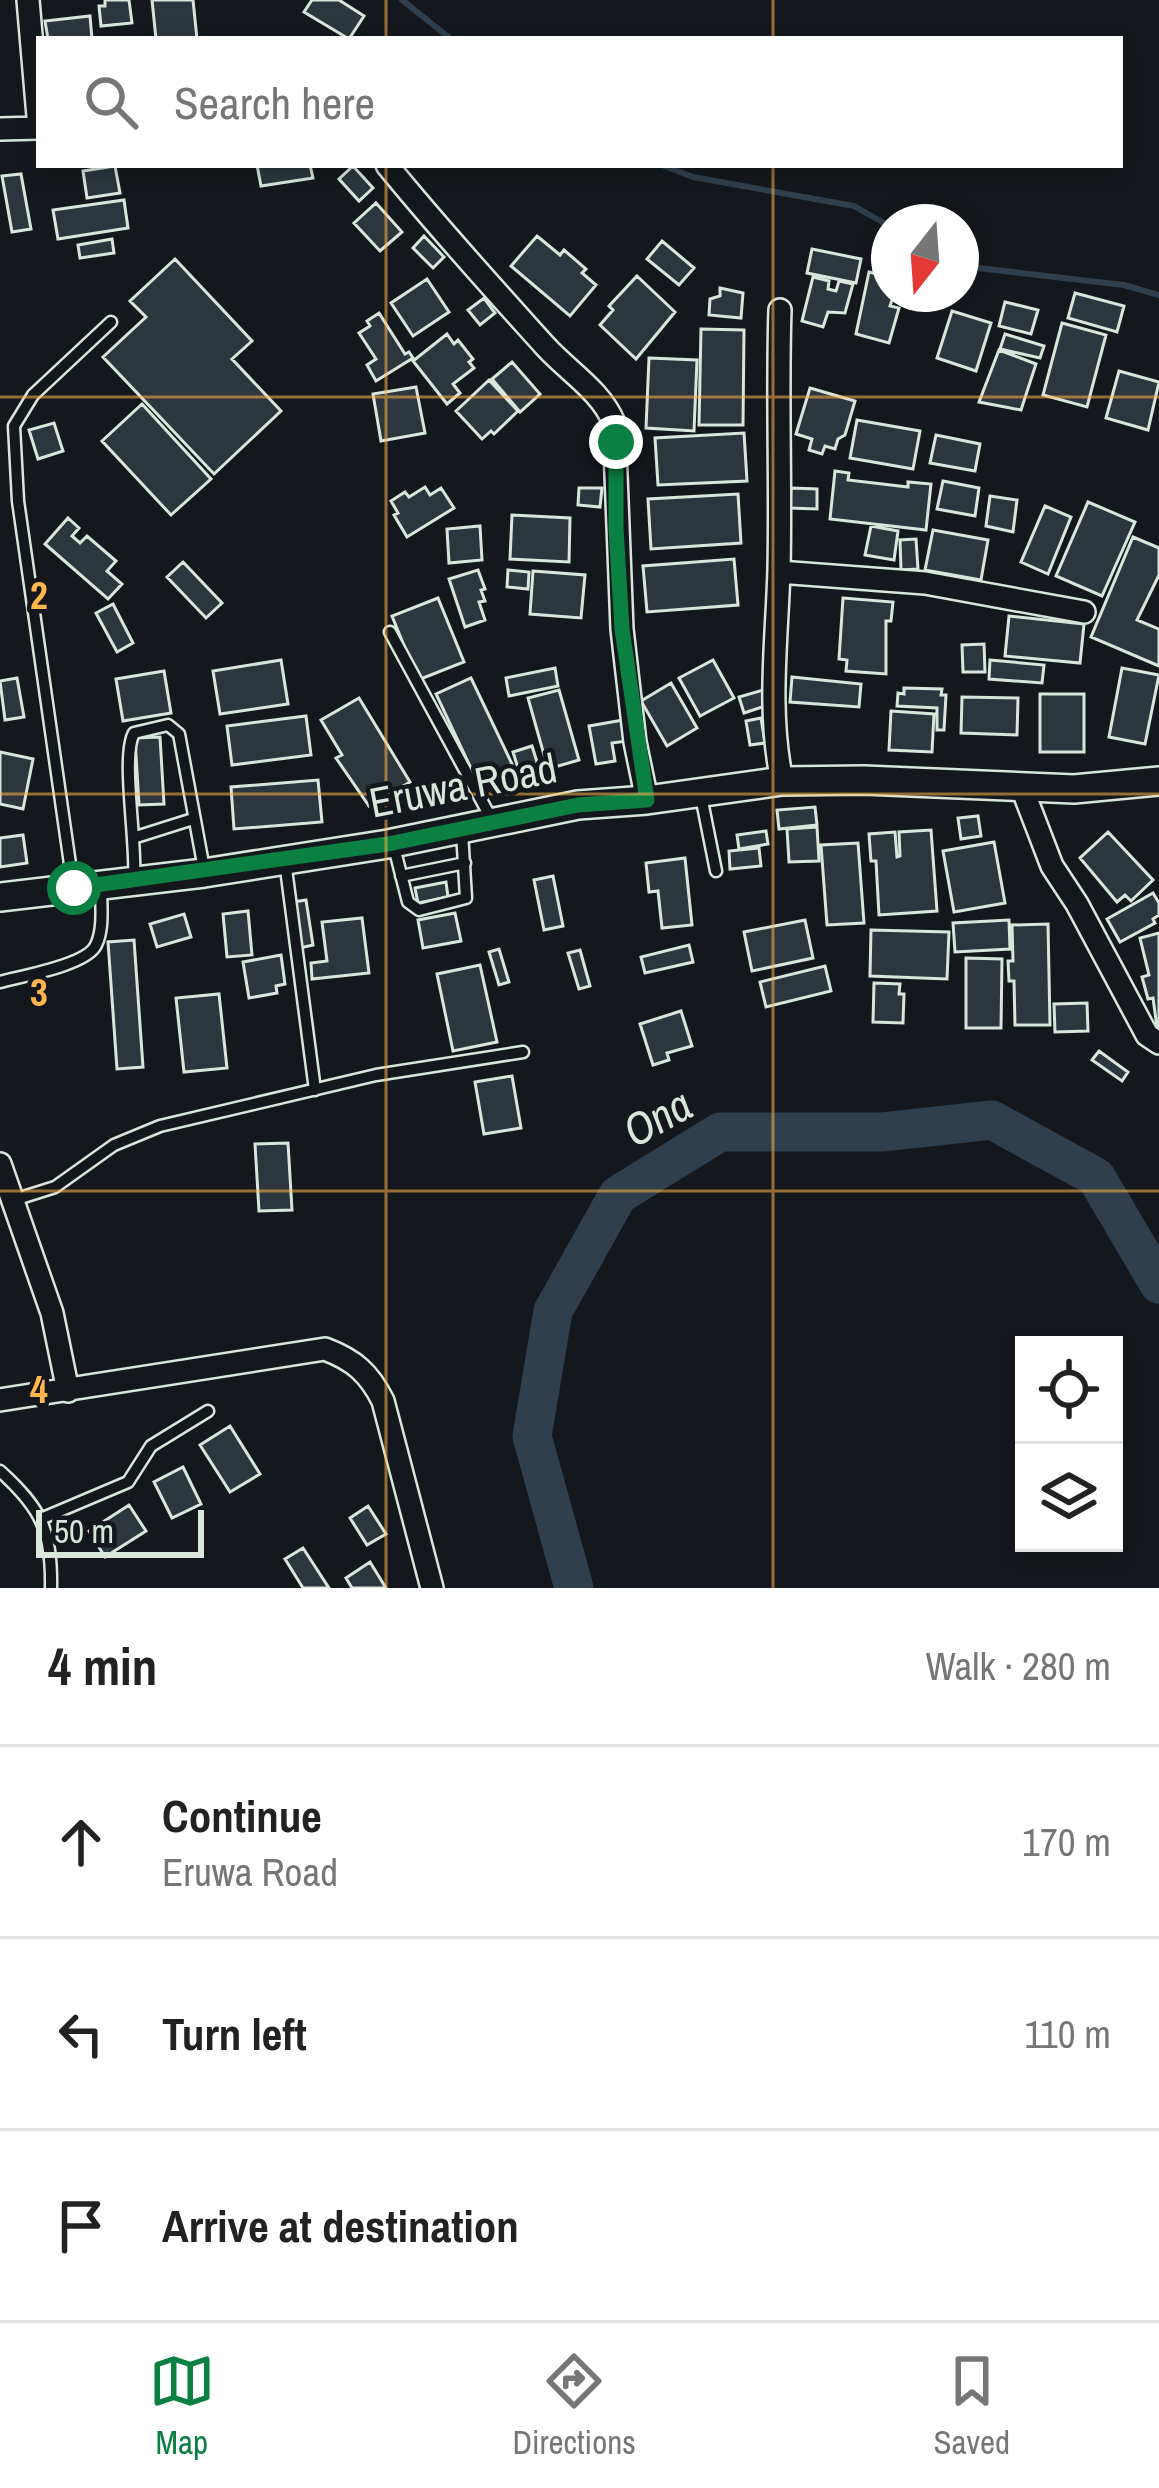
<!DOCTYPE html>
<html lang="en">
<head>
<meta charset="utf-8">
<style>
  body { margin:0; font-family:"Archivo Narrow",sans-serif; background:#f2f2f2; color:#222 }
  .controls { position:absolute; right:36px; bottom:36px; display:grid; overflow:hidden; border-radius:0px; box-shadow:0 6px 18px #0003 }
  .controls button { width:108px; height:108px; display:grid; place-items:center; padding:0; border:0; border-bottom:3px solid #e0e0e0; background:#fff; color:#222; font:60px sans-serif }
  .compass { position:absolute; left:871px; top:204px; width:108px; height:108px; border-radius:50%; background:#fff; box-shadow:0 6px 18px #0003; rotate:197deg }
  .scale { position:absolute; left:36px; bottom:30px; width:168px; box-sizing:border-box; padding-left:12px; border:6px solid #d8e6dc; border-top:0; font-size:33px; line-height:42px; white-space:nowrap; color:#d8e6dc; -webkit-text-stroke:9px #14181c; paint-order:stroke }
  .stop { position:absolute; width:36px; height:36px; margin:-27px; border:9px solid #0b8043; border-radius:50%; background:#fff }
  .stop.end { background:#0b8043; border-color:#fff; box-shadow:0 3px 12px #0008 }
  .list { margin:0; padding:0; list-style:none }
  h2 { display:flex; justify-content:space-between; align-items:center; height:156px; margin:0; padding:0 48px; font-size:51px }
  h2 small { font-size:39px; font-weight:400; color:#767676 }
  .list li { display:grid; grid-template-columns:78px 1fr auto; gap:36px; align-items:center; box-sizing:border-box; height:192px; padding:0 48px; border-top:3px solid #e0e0e0 }
  .list b { display:block; font-size:45px; white-space:nowrap }
  .list p { margin:0; font-size:39px; white-space:nowrap; color:#767676 }
  .list em { font-size:39px; font-style:normal; color:#767676 }
  .icon { flex:none; width:66px; height:66px; fill:none; stroke:currentColor; stroke-width:2; stroke-linecap:round; stroke-linejoin:round }
  .map { position:relative; flex:none; width:1159px; height:1588px; overflow:hidden }
  .search { position:absolute; background:#fff; box-shadow:0 6px 18px #0003; left:36px; right:36px; top:36px; height:132px; display:flex; align-items:center; gap:30px; box-sizing:border-box; padding:0 42px; border-radius:0px; color:#767676; font-size:45px }
  .sheet { height:732px; background:#fff }
  nav { display:flex; justify-content:space-around; align-items:center; box-sizing:border-box; height:168px; border-top:3px solid #e0e0e0; background:#fff; font-size:33px; color:#767676 }
  nav a { display:grid; justify-items:center; gap:6px }
  nav .on { color:#0b8043 }
  .map>svg:first-child { display:block }
</style>
</head>
<body>
<div class="map">
<svg width="1159" height="1588" viewBox="0 0 1159 1588">
  <rect width="100%" height="100%" fill="#14181c"/>
  <g fill="none" stroke-linecap="round" stroke-linejoin="round">
    <path stroke="#2f3f4d" stroke-width="6" d="M402,0L451,39
      M662,165L693,177L854,206L889,226
      M961,266L1124,285L1159,295"/>
    <path stroke="#2f3f4d" stroke-width="39" d="M574,1588L532,1436L553,1311L618,1195L720,1132H882L992,1120L1096,1177L1159,1284"/>
  </g>
  <path fill="#2c363c" stroke="#d8e6dc" stroke-width="3" d="M105,0H129L132,23L101,26L99,6H105Z
    M152,0H193L197,39H156Z
    M312,0H339L364,16L349,39L304,12Z
    M90,16L92,39H48L45,21Z
    M257,165H310L313,178L261,186Z
    M115,166L120,193L87,198L83,171Z
    M353,166L373,188L359,201L339,179Z
    M21,174L31,229L12,232L2,176Z
    M124,200L128,228L58,239L53,210Z
    M376,203L402,232L380,251L354,223Z
    M424,236L444,257L433,268L413,248Z
    M537,236L560,255L564,250L586,269L582,273L596,285L570,316L511,266Z
    M112,239L114,253L80,258L78,245Z
    M662,241L694,268L679,285L647,259Z
    M812,249L861,259L856,283L807,273Z
    M175,259L252,341L232,359L281,411L214,474L103,357L146,317L130,301Z
    M869,272L889,277V294H908L905,304L892,300L890,306L899,308L889,343L856,334Z
    M637,276L675,312L636,359L600,325L613,310L609,306Z
    M813,277L829,281L828,289L836,291L839,281L853,284L845,313L828,312L823,327L802,321Z
    M427,279L449,312L413,336L391,303Z
    M720,288L743,293L741,318L709,315L710,299L720,296Z
    M1075,293L1124,306L1117,332L1068,318Z
    M484,298L495,313L480,325L468,310Z
    M1005,302L1038,310L1031,334L999,326Z
    M952,311L991,323L976,371L937,358Z
    M379,313L405,354L409,352L413,358L376,381L367,365L376,359L359,333L370,326L367,321Z
    M1062,323L1106,335L1087,407L1043,395Z
    M701,329L744,330L743,425H699Z
    M447,334L454,344L458,340L473,359L469,362L474,368L453,384L460,393L447,404L413,361Z
    M1005,334L1044,346L1040,358L1000,349Z
    M999,350L1036,364L1021,410L979,402Z
    M649,358L697,360L694,431L646,428Z
    M512,362L540,394L520,412L492,379Z
    M1119,371L1159,382L1148,430L1106,418Z
    M489,380L518,411L494,434L491,431L482,439L456,411Z
    M416,387L425,433L381,441L373,394Z
    M810,388L855,401L845,435L838,439L835,449L825,446L822,454L809,450L812,439L796,434Z
    M142,404L211,479L171,515L102,441Z
    M857,420L920,431L913,469L850,458Z
    M54,423L63,451L38,459L29,430Z
    M744,433L747,481L658,485L655,438Z
    M936,435L980,444L975,471L930,463Z
    M835,471L849,473L848,480L908,487V482L931,484L926,530L830,519Z
    M943,481L979,488L975,516L937,509Z
    M425,487L430,495L441,488L454,508L407,537L394,515L398,513L391,501L405,492L409,497Z
    M579,488H602L600,507L578,505Z
    M791,488L817,489V509L790,508Z
    M738,494L741,543L651,549L648,499Z
    M990,496L1017,500L1013,532L986,526Z
    M1088,502L1135,522L1102,596L1056,576Z
    M1045,506L1071,517L1048,574L1021,562Z
    M512,515L570,518L569,562L510,559Z
    M68,518L79,528L72,536L80,543L87,536L116,561L107,571L122,584L108,599L45,544Z
    M480,526L482,560L449,563L447,529Z
    M871,526L898,531L894,560L865,555Z
    M933,530L988,540L981,580L925,570Z
    M1133,537L1159,548V575L1137,620L1159,629V666L1091,637Z
    M916,539L918,569L901,570L900,540Z
    M734,559L738,605L647,612L643,566Z
    M183,562L222,603L206,618L167,577Z
    M478,570L485,589L481,590L485,601L479,602L485,620L465,627L449,579Z
    M508,570L529,572L528,589L507,587Z
    M533,571L585,575L581,618L530,614Z
    M438,598L464,662L418,680L392,616Z
    M843,598L893,602L891,621H886V674L846,671L847,660L839,659Z
    M113,604L133,643L117,652L96,613Z
    M1009,616L1084,624L1080,663L1005,656Z
    M984,644L985,672H963L962,645Z
    M281,660L288,704L220,714L213,671Z
    M713,660L734,698L700,716L679,678Z
    M990,660L1044,665L1042,683L989,679Z
    M555,668L558,686L509,696L506,678Z
    M1122,668L1159,675L1145,744L1109,737Z
    M164,671L171,713L123,721L116,679Z
    M792,677L861,684L859,707L790,702Z
    M17,678L24,717L5,720L0,681Z
    M471,678L512,764L477,781L436,694Z
    M671,683L697,728L667,746L641,701Z
    M904,688L942,689L941,695H946L944,730H937V708L897,706L898,693L904,694Z
    M559,690L579,760L548,769L528,698Z
    M763,690L768,705L744,713L739,697Z
    M1040,694H1084V752H1040Z
    M962,697L1018,698L1017,735L961,733Z
    M359,698L410,782L369,806L336,758L342,755L321,720Z
    M891,711L934,714L932,752L889,750Z
    M306,716L311,755L232,765L227,726Z
    M761,718L765,743L750,745L746,721Z
    M623,720L627,741L612,743L615,761L596,764L589,726Z
    M160,737L164,804L139,805L135,738Z
    M532,746L542,778L523,784L513,752Z
    M0,752L33,759L23,809L0,804Z
    M318,780L322,822L234,829L231,787Z
    M815,807L817,825L779,829L777,810Z
    M978,816L981,836L961,839L958,818Z
    M817,827L819,861L789,862L787,829Z
    M931,830L937,911L879,915L876,861H871L869,834L895,832L897,857L900,856L899,832Z
    M766,831L768,844L739,849L737,835Z
    M1108,832L1153,880L1131,901L1125,895L1117,902L1080,858Z
    M23,835L27,863L0,867V838Z
    M994,842L1005,903L954,912L943,851Z
    M858,843L864,923L827,925L821,845Z
    M759,848L761,866L730,869L729,851Z
    M685,858L692,925L662,928L658,891L649,892L646,863Z
    M553,876L563,926L544,930L534,880Z
    M446,882L448,897L418,903L415,888Z
    M1153,893L1159,903V915L1153,919L1155,923L1120,942L1107,919Z
    M306,900L313,945L300,948L293,902Z
    M248,911L252,955L227,957L223,914Z
    M455,913L461,941L423,948L418,920Z
    M184,914L191,937L157,947L150,924Z
    M362,918L369,973L312,979L311,963L327,961L322,922Z
    M805,920L813,958L752,971L744,932Z
    M1009,920L1010,949L955,952L953,923Z
    M1048,924L1050,1025H1015L1014,981H1009L1008,961H1013L1012,925Z
    M871,930L949,932L947,979L870,976Z
    M1159,933V1026L1157,1027L1153,998L1148,999L1142,977L1149,975L1140,938Z
    M134,940L143,1067L117,1069L108,942Z
    M689,945L693,962L645,973L641,957Z
    M499,949L509,982L499,985L489,952Z
    M580,950L590,986L579,989L568,953Z
    M281,955L285,984L276,986L277,993L249,998L243,962Z
    M966,958L1002,959L1001,1028H966Z
    M480,965L497,1042L453,1051L437,974Z
    M825,966L831,991L766,1007L760,982Z
    M874,983L900,984L899,994H904L903,1023L873,1022Z
    M219,994L227,1068L184,1072L176,998Z
    M1087,1003L1088,1031L1055,1032L1054,1004Z
    M681,1011L692,1046L667,1053L669,1060L653,1065L640,1024Z
    M1099,1051L1128,1072L1122,1081L1092,1060Z
    M512,1076L521,1128L484,1134L475,1082Z
    M288,1143L292,1210L259,1211L255,1144Z
    M230,1426L260,1474L230,1492L200,1445Z
    M183,1467L201,1504L172,1518L154,1482Z
    M129,1505L146,1531L105,1557L89,1531Z
    M368,1506L386,1534L367,1545L350,1518Z
    M303,1548L329,1588H303L285,1559Z
    M370,1562L386,1588H352L346,1578Z"/>
  <g fill="none" stroke-linecap="round" stroke-linejoin="round">
    <g stroke="#d8e6dc" stroke-width="15">
      <path id="lane" d="M390,632L491,818
        M701,796L716,871
        M136,837L193,819
        M393,843L408,902L419,910L466,898L462,832
        M285,861L315,1090
        M401,876L465,863
        M134,879C137,843 121,756 134,733L168,725L179,734L204,869
        M73,885L18,501L14,426L33,395L111,322
        M0,982C22,976 87,965 96,945C104,929 101,905 101,888
        M14,1200L55,1187L114,1145L160,1126L376,1075L523,1052
        M0,1471C42,1509 52,1531 51,1588
        M43,1518L128,1482L151,1446L208,1411"/>
    </g>
    <g stroke="#d8e6dc" stroke-width="26">
      <path id="street" d="M28,0L39,128
        M0,129L39,128
        M387,165C438,228 492,287 546,347C569,372 601,391 614,423L622,629L635,742L647,800
        M780,310C777,396 781,482 779,569C777,640 767,710 782,781
        M779,572L925,583L1084,612
        M1022,788L1052,866L1077,904L1147,1035L1159,1043
        M0,1164L52,1313L68,1391
        M0,1400L325,1349C354,1360 369,1373 383,1401L432,1588"/>
    </g>
    <g stroke="#d8e6dc" stroke-width="32">
      <path id="secondary" d="M0,897L204,873L388,844L578,805L647,800L782,781L864,780L1074,789L1159,781"/>
    </g>
    <use href="#lane" stroke="#14181c" stroke-width="10"/>
    <use href="#street" stroke="#14181c" stroke-width="21"/>
    <use href="#secondary" stroke="#14181c" stroke-width="27"/>
  </g>
  <g fill="none" stroke-linecap="round" stroke-linejoin="round">
    <path stroke="#0b8043" stroke-width="15" d="M74,888L388,844L578,805L647,800L622,629L616,528V442"/>
  </g>
  <path fill="none" stroke="#ffb74d" stroke-width="3" stroke-opacity="0.55" d="M386,0V39M773,0V39M386,165V1588M773,165V1588M0,397H1159M0,794H1159M0,1191H1159"/>
  <g text-anchor="middle" dominant-baseline="central" stroke-width="9" stroke-linejoin="round" paint-order="stroke">
    <g font-size="42" fill="#d8e6dc" stroke="#14181c">
      <text transform="translate(463 785) rotate(-11)">Eruwa Road</text>
    </g>
    <g font-size="45" font-style="italic" fill="#d8e6dc" stroke="#14181c">
      <text transform="translate(657 1117) rotate(-29)">Ona</text>
    </g>
  </g>
  <g font-size="39" text-anchor="middle" font-weight="bold" fill="#ffb74d" stroke="#14181c" stroke-width="9" stroke-linejoin="round" paint-order="stroke">
    <text x="39" y="609">2</text>
    <text x="39" y="1006">3</text>
    <text x="39" y="1403">4</text>
  </g>
</svg>
<div class="controls">
<button><svg class="icon" aria-label="locate" viewBox="0 0 24 24"><circle cx="12" cy="12" r="6"/><path d="M12 2v4M12 18v4M2 12h4M18 12h4"/></svg></button>
<button><svg class="icon" aria-label="layers" viewBox="0 0 24 24"><path d="M12 4l9 5-9 5-9-5zM3 14l9 5 9-5"/></svg></button>
</div>
<svg class="compass" viewBox="-18 -18 36 36"><path d="M0-13l5 13h-10z" fill="#e53935"/><path d="M0 13l5-13h-10z" fill="#767676"/></svg>
<div class="scale">50 m</div>
<div class="stop" style="left:74px;top:888px"></div>
<div class="stop end" style="left:616px;top:442px"></div>
<div class="search"><svg class="icon" aria-label="search" viewBox="0 0 24 24"><circle cx="10" cy="10" r="6"/><path d="M15 15l6 6"/></svg>Search here</div>
</div>
<section class="sheet">
<h2>4 min<small>Walk · 280 m</small></h2>
<ul class="list">
<li><svg class="icon" aria-label="ahead" viewBox="0 0 24 24"><path d="M12 20V5M6 11l6-6 6 6"/></svg><div><b>Continue</b><p>Eruwa Road</p></div><em>170 m</em></li>
<li><svg class="icon" aria-label="left" viewBox="0 0 24 24"><path d="M17 20v-9H6M10 6l-5 5 5 5"/></svg><div><b>Turn left</b></div><em>110 m</em></li>
<li><svg class="icon" aria-label="arrive" viewBox="0 0 24 24"><path d="M6 21V4h12l-3 4 3 4H6"/></svg><div><b>Arrive at destination</b></div></li>
</ul>
</section>
<nav>
<a class="on"><svg class="icon" aria-label="map" viewBox="0 0 24 24"><path d="M3 6l6-2 6 2 6-2v14l-6 2-6-2-6 2zM9 4v14M15 6v14"/></svg>Map</a>
<a><svg class="icon" aria-label="directions" viewBox="0 0 24 24"><path d="M12 3l9 9-9 9-9-9zM9 14v-3h6M13 9l2 2-2 2"/></svg>Directions</a>
<a><svg class="icon" aria-label="saved" viewBox="0 0 24 24"><path d="M7 4h10v16l-5-4-5 4z"/></svg>Saved</a>
</nav>
</body>
</html>
